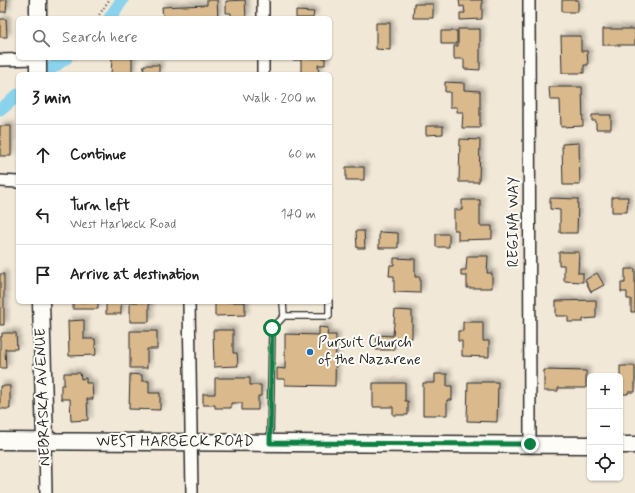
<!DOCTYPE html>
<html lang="en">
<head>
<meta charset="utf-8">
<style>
  body { margin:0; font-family:Mynerve,sans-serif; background:#f6f6f6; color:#222 }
  .controls { position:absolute; right:12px; bottom:12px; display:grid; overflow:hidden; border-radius:6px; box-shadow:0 1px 3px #0004 }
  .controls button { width:36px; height:36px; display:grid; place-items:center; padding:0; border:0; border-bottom:1px solid #e0e0e0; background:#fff; color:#222; font:20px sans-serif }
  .stop { position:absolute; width:12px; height:12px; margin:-9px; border:3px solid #0b8043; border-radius:50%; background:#fff }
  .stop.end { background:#0b8043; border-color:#fff; box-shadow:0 1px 4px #0008 }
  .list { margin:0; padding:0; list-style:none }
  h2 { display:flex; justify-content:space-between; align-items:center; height:52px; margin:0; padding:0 16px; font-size:17px }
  h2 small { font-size:13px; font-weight:400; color:#767676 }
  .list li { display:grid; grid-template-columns:26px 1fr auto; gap:12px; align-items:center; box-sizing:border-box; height:60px; padding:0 16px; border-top:1px solid #e0e0e0 }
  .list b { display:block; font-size:15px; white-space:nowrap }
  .list p { margin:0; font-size:13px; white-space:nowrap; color:#767676 }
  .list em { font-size:13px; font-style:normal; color:#767676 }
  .icon { flex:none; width:22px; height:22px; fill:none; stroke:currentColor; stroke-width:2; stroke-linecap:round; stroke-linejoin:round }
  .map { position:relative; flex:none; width:635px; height:493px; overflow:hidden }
  .search { position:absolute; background:#fff; box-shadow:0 1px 3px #0004; left:16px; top:16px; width:316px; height:44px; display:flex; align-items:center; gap:10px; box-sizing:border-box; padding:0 14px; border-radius:6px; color:#767676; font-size:15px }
  .panel { position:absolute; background:#fff; box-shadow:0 1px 3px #0004; left:16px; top:72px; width:316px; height:232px; border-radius:6px }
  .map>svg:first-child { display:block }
</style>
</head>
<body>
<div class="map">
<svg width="635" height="493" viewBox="0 0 635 493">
  <defs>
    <filter id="shadow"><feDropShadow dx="3.5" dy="-3.5" stdDeviation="2" flood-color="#0004"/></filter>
  </defs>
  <rect width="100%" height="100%" fill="#f2e8d7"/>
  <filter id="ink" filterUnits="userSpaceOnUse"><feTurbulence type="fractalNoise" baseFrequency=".025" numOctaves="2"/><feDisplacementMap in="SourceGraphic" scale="8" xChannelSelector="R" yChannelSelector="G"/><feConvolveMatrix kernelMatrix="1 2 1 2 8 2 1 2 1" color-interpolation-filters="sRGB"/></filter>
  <g filter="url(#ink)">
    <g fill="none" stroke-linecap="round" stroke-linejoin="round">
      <path stroke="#8bd3ed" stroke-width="13" d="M110,18L122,0
        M43,74L66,58
        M0,110L18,95"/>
    </g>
    <path fill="#daba8d" stroke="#2b2b2b" filter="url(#shadow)" d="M0,0H7L6,12H0Z
      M207,0H217L218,18H163L162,7L207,5Z
      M245,0L246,18H231V13H226V1Z
      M459,0H482V19L460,20V13H465L464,6L460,7Z
      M562,0H578V12H562Z
      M414,4H433V18H413Z
      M296,11L314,12L313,18H296Z
      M0,19H6L7,37H0Z
      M376,23H390V50L376,49Z
      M458,29H480V70L464,69V59H454V46H458Z
      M603,29H635V45H603Z
      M441,31H457V44H441Z
      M561,36H581V51H587L588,65H584V73H562Z
      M112,58H132V74H111Z
      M292,58H325V65H318L319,74H301V60H293Z
      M144,65H159V74H143Z
      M445,82L464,83V90L480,91V128H462L463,112H457V107H450V92H445Z
      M549,87H582L583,126L561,127L560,100H550Z
      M592,115H611V129H596V121H592Z
      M0,126H11V156H0Z
      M426,126H443V134L426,135Z
      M460,139L480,140L479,182H459Z
      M579,143L580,185H563L562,144Z
      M346,167H364V180H346Z
      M612,197H628L627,212H612Z
      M550,198L578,199L577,233H560V210L550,209Z
      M462,200H480V226H492V239L458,240V230H454V210H462Z
      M356,231H364L365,248H357Z
      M379,232L398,233V248H379Z
      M436,234H449V247H436Z
      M559,252H579L578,273H583V282L564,281V265H559Z
      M467,256H488L487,273H492V288H467V276H461V270H466Z
      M394,258L415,259V277H420V293L394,292V276H389L390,265H394Z
      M625,269H635V312H631V299H627V292H621V283H625Z
      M597,273L604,285L591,292L585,280Z
      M0,274H4V325H0Z
      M596,300V318L583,319V322H568V316H556V301Z
      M73,302H98V309H73Z
      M106,302H121V314H106Z
      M123,302H149V322H130V303Z
      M215,302H245V315L215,316Z
      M395,310L412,311V338H394V350H376L377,335L393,336Z
      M84,320V339H95L96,355L69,356L68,321Z
      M463,322H483V341H489V357L462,356V341H458V331H463Z
      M319,327L328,328L327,335H336L335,386L285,385V379H277V368L285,369V334L319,335Z
      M213,330H233V353H237L238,366L214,367Z
      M130,331H157V349H147V368H130Z
      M2,333H16L17,349H5L6,368H0V337H2Z
      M620,366H635V392H628V394H620Z
      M544,370L586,371V388H558V391H544Z
      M64,373H80L81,379L86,378V383H92L93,399H87L88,420L71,421L70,399H61V385H64Z
      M130,374L142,375V381H149V393H160V410L129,409Z
      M435,374H447V386H452V400H447V415H423V383H435Z
      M215,378H250V385H261V396H258V410H242V403H231V408H215V405H203V394H215Z
      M468,382H498L497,422L467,421Z
      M373,383H405V401H408V415H393V407H373Z
      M0,386H10V409H0Z"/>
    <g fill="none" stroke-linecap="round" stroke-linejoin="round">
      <g stroke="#2b2b2b" stroke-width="8">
        <path id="lane" d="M284,316H329V302
          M270,441L272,329L284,316L283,302"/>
      </g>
      <g stroke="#2b2b2b" stroke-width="14">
        <path id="street" d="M263,0V18
          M529,0L530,444
          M263,58V74
          M0,60L38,59
          M0,181L18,182
          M189,302L192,493
          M45,441L46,493"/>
      </g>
      <g stroke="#2b2b2b" stroke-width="19">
        <path id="secondary" d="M38,0V18
          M38,74V58
          M41,302L45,441
          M0,441L590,445
          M620,445H635"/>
      </g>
      <path stroke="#2b2b2b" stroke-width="2" stroke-dasharray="1 3" stroke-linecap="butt" d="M97,18L109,0"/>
      <use href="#lane" stroke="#fdfcf7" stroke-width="5.5"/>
      <use href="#street" stroke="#fdfcf7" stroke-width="11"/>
      <use href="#secondary" stroke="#fdfcf7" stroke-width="16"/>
    </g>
  </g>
  <g fill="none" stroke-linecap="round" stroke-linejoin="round" filter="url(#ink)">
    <path stroke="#0b8043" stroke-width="5" d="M272,328L270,443L530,444"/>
  </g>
  <circle fill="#1f6fb2" stroke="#fdfcf7" stroke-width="1.5" cx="310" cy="352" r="4"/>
  <g text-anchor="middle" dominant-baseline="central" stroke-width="4" stroke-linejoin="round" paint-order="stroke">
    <g font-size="15" fill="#2b2b2b" stroke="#fdfcf7">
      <text transform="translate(514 222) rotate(-90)">REGINA WAY</text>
      <text transform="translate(43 397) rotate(-92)">NEBRASKA AVENUE</text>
      <text x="175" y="442">WEST HARBECK ROAD</text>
    </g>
    <g font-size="15" fill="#2b2b2b" stroke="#fdfcf7" text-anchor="start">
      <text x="318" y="343">Pursuit Church<tspan x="318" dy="17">of the Nazarene</tspan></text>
    </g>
  </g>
</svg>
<div class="controls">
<button>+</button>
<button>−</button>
<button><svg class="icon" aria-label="locate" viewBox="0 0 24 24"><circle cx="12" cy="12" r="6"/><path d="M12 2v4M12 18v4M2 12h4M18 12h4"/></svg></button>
</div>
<div class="stop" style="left:272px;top:328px"></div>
<div class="stop end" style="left:530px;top:444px"></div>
<div class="search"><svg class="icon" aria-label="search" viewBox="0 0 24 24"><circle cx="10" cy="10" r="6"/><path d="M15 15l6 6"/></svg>Search here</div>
<section class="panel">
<h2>3 min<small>Walk · 200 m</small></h2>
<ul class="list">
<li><svg class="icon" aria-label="ahead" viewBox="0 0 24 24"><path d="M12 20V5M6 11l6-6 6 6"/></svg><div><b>Continue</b></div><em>60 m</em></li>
<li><svg class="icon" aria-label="left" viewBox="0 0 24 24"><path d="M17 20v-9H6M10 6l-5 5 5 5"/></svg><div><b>Turn left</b><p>West Harbeck Road</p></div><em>140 m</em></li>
<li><svg class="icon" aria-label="arrive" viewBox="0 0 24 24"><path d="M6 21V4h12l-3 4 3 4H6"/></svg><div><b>Arrive at destination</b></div></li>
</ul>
</section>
</div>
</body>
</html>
